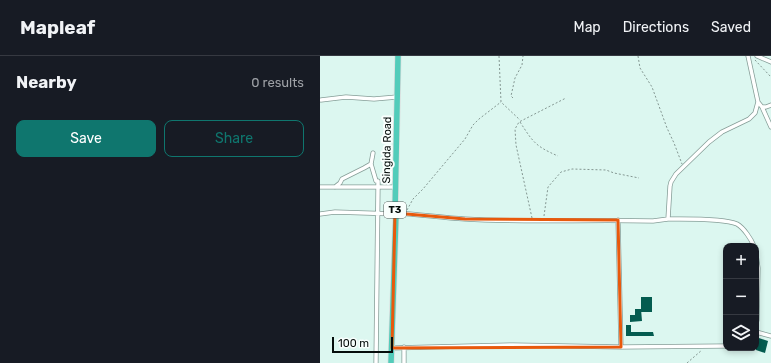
<!DOCTYPE html>
<html lang="en">
<head>
<meta charset="utf-8">
<style>
  body { margin:0; font-family:Rubik,sans-serif; background:#20242c; color:#f1f3f6 }
  .controls { position:absolute; right:12px; bottom:12px; display:grid; overflow:hidden; border-radius:8px; box-shadow:0 2px 6px #0003 }
  .controls button { width:36px; height:36px; display:grid; place-items:center; padding:0; border:0; border-bottom:1px solid #363941; background:#171b24; color:#f1f3f6; font:20px sans-serif }
  .scale { position:absolute; left:12px; bottom:10px; width:61px; box-sizing:border-box; padding-left:4px; border:2px solid #050d0b; border-top:0; font-size:11px; line-height:14px; white-space:nowrap; color:#050d0b; -webkit-text-stroke:3px #f9fffd; paint-order:stroke }
  .list { margin:0; padding:0; list-style:none }
  h2 { display:flex; justify-content:space-between; align-items:center; height:52px; margin:0; padding:0 16px; font-size:17px }
  h2 small { font-size:13px; font-weight:400; color:#9ea1a6 }
  .actions { display:flex; gap:8px; padding:12px 16px }
  .actions a { flex:1; padding:9px 0; border:1px solid #0f766e; border-radius:8px; text-align:center; font-size:14px; color:#0f766e }
  .actions .main { background:#0f766e; color:#fff }
  .icon { flex:none; width:22px; height:22px; fill:none; stroke:currentColor; stroke-width:2; stroke-linecap:round; stroke-linejoin:round }
  .map { position:relative; flex:none; width:451px; height:307px; overflow:hidden }
  header { display:flex; align-items:center; gap:24px; box-sizing:border-box; height:56px; padding:0 20px; background:#171b24; border-bottom:1px solid #363941 }
  header strong { font-size:19px }
  nav { display:flex; gap:22px; margin-inline-start:auto; font-size:14px }
  main { display:flex }
  aside { flex:1; background:#171b24 }
  .map>svg:first-child { display:block }
</style>
</head>
<body>
<header>
<strong>Mapleaf</strong>
<nav><a>Map</a><a>Directions</a><a>Saved</a></nav>
</header>
<main>
<aside>
<h2>Nearby<small>0 results</small></h2>
<ul class="list">
</ul>
<div class="actions"><a class="main">Save</a><a>Share</a></div>
</aside>
<div class="map">
<svg width="451" height="307" viewBox="0 0 451 307">
  <rect width="100%" height="100%" fill="#dcf7f0"/>
  <path fill="#045c50" d="M321,241H332V256H321Z
    M315,253H321L322,265L310,266V259H315Z
    M306,269H311V276H333L334,280H306Z
    M436,281L448,285L445,297L436,294Z"/>
  <g fill="none" stroke-linecap="round" stroke-linejoin="round">
    <g stroke="#859d97" stroke-width="5">
      <path id="minor" d="M437,0L451,6
        M1,44L26,41L54,43L77,41
        M438,46L442,51L451,71
        M442,51H446L451,49
        M51,108L56,125H58V131L56,307
        M0,131H76
        M15,131L20,127L22,123L44,112L51,108L53,97
        M75,157C99,158 122,162 145,163C208,167 270,163 333,165L348,163L350,130L351,126L356,118L389,86L402,76L429,63L435,57L438,46L428,0
        M0,158L15,156L76,158
        M348,163C364,163 404,162 417,168C424,172 431,183 434,190
        M298,164L301,291
        M436,198L438,212L437,264L436,268
        M436,276L451,280
        M72,292L193,289L301,291L406,290
        M84,307V291"/>
    </g>
    <g stroke="#dcdddd" stroke-width="7">
      <path id="trunk" d="M71,307L76,158L75,157L78,0"/>
    </g>
    <path stroke="#849792" stroke-width="1" stroke-dasharray="2 2" stroke-linecap="butt" d="M179,0L181,46L200,64
      M318,0L320,12L332,31L347,72L354,87L362,108
      M435,4L451,21
      M193,42L191,40L195,22L202,9L203,0
      M200,66C213,86 215,90 238,100
      M87,154L93,143L103,133L145,83L153,69L159,63L181,46
      M224,160L228,131L241,116L252,113L286,114L294,117L319,122
      M212,162L196,89L195,73L199,66L246,42
      M367,307L382,294"/>
    <use href="#minor" stroke="#fff" stroke-width="3.5"/>
    <use href="#trunk" stroke="#52ccba" stroke-width="5.5"/>
  </g>
  <path fill="none" stroke="#e8590c" stroke-width="3" stroke-linejoin="round" d="M75,157L145,163L298,164L301,291L72,292Z"/>
  <g text-anchor="middle" dominant-baseline="central" stroke-width="4" stroke-linejoin="round" paint-order="stroke">
    <rect fill="#f9fffd" stroke="#4e5654" stroke-width="1" x="64" y="146" width="22" height="16" rx="3"/>
    <g font-size="10" font-weight="bold" fill="#050d0b">
      <text x="75" y="154">T3</text>
    </g>
    <g font-size="11" fill="#050d0b" stroke="#f9fffd">
      <text transform="translate(67 94) rotate(-89)">Singida Road</text>
    </g>
  </g>
</svg>
<div class="controls">
<button>+</button>
<button>−</button>
<button><svg class="icon" aria-label="layers" viewBox="0 0 24 24"><path d="M12 4l9 5-9 5-9-5zM3 14l9 5 9-5"/></svg></button>
</div>
<div class="scale">100 m</div>
</div>
</main>
</body>
</html>
